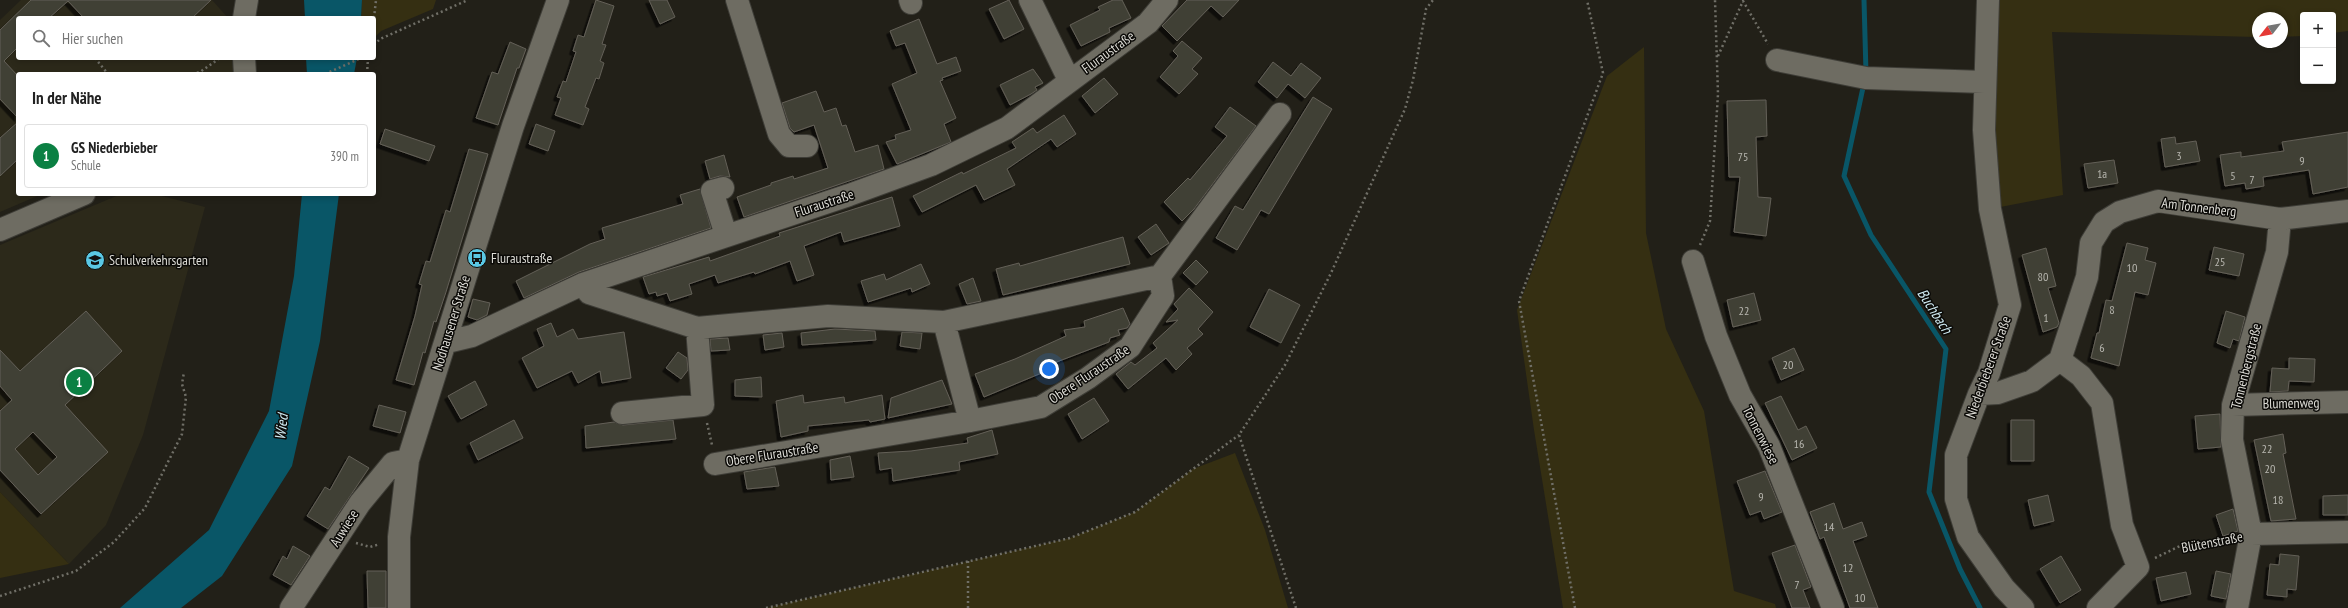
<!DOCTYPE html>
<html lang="de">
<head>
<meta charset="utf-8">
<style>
  body { margin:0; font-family:"PT Sans Narrow",sans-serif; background:#f2f2f2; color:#222 }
  .controls { position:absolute; right:12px; top:12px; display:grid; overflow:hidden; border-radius:4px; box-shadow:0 2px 6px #0003 }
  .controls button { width:36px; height:36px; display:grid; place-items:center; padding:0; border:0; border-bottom:1px solid #e0e0e0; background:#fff; color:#222; font:20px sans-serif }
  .compass { position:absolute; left:2252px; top:12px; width:36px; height:36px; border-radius:50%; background:#fff; box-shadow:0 2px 6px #0003; rotate:239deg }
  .you { position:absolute; left:1049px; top:369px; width:14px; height:14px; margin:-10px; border:3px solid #fff; border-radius:50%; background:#1a73e8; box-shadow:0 0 0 6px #1a73e833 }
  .badge { display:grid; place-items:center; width:26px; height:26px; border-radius:50%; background:#0b8043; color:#fff; font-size:13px; font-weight:700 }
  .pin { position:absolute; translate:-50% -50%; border:2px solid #fff; box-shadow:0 1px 4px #0006 }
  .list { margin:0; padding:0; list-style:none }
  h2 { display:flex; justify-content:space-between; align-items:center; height:52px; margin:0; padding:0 16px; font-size:17px }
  h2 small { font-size:13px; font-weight:400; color:#767676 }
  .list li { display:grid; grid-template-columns:26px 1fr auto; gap:12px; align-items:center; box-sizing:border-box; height:64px; margin:0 8px 8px; padding:0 8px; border:1px solid #e0e0e0; border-radius:4px }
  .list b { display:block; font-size:15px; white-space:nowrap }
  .list p { margin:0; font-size:13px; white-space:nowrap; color:#767676 }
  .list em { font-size:13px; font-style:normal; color:#767676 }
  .icon { flex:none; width:22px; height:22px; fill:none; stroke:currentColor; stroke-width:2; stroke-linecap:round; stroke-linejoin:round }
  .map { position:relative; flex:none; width:2348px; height:608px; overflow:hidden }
  .search { position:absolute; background:#fff; box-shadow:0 2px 6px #0003; left:16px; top:16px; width:360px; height:44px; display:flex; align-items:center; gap:10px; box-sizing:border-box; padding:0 14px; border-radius:4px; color:#767676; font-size:15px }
  .panel { position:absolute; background:#fff; box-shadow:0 2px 6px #0003; left:16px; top:72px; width:360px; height:124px; border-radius:4px }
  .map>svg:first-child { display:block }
</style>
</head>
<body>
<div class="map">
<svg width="2348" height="608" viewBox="0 0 2348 608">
  <defs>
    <filter id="shadow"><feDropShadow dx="-3.5" dy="3.5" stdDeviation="0" flood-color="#0009"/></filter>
  </defs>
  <rect width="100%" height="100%" fill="#222018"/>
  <path fill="#2c291a" d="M21,0H212L228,18H18V58H237L238,74H18V194H42L0,212V20Z
    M121,194H154L205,207L143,435L106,525L69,564L0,492V245Z"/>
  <path fill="#352f12" d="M362,0H436L433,9L381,31L374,38V18H361Z
    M1988,0H2348V31L2333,33V15H2303V36L2282,37V18H2258V37L2052,32L2063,195L1990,209Z
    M1644,47L1646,233L1666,329L1704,411L1734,591L1775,604L1776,608H1563L1534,430L1517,310L1607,76Z
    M1235,453L1265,530L1288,608H766L1070,538L1135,512L1193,469Z
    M0,492L69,564L0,578Z"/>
  <path fill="#095667" d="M304,0H362L361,18H305Z
    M306,58H357L354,74H307Z
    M302,194H339L320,341L292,466L222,576L181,608H120L209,530L269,411L294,276Z"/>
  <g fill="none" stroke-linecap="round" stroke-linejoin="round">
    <path stroke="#095667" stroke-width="5" d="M1864,0L1866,73
      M1864,83L1844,176L1871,235L1946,349L1929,492L1960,569L1980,608"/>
  </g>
  <path fill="#413f36" stroke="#636057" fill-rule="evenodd" filter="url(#shadow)" d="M31,0H211L192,18H84L68,1L49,18H18V47L4,61L18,76V118L0,99V30Z
    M596,0L614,6L602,44L606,45L600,61L604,63L599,79L596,78L585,107L589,109L583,125L555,115L561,98L557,97L563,81L566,82L576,52L573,51L578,35L584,37Z
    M649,0H667L675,17L660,24Z
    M1009,0L1024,29L1004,39L989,9Z
    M1113,0H1122L1131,18L1109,28L1110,32L1081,46L1070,25L1100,10L1098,7Z
    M1187,0H1239L1223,17L1211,6L1177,41L1162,26Z
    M919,19L937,64L956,57L961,71L942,78L943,80L940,81L956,118L944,124L951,142L897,164L886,142L896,139L895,135L911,130L892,84L917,73L905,43L896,46L890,31Z
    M1182,41L1202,58L1192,69L1198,74L1179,94L1160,77L1178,56L1173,51Z
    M510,42L526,49L519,68H517L498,125L476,118L492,72L498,74Z
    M1273,62L1291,76L1301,63L1321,78L1305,98L1288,84L1277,98L1258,82Z
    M1033,69L1043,83L1035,87L1037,90L1031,94L1010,105L1000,85Z
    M1104,78L1118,94L1095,113L1082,96Z
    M816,91L824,112L836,108L842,126L846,125L855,152L878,145L884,169L744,217L737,197L771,185V183L793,176L794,179L828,168L814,125L794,132L790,128L782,103Z
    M1313,97L1332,109L1269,214L1261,210L1237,250L1216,238L1235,206L1243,210Z
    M1766,100L1767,136L1756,137L1758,197L1771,198L1766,236L1734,232L1740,177H1729L1727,101Z
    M1230,107L1256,126L1194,209L1182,221L1164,202L1188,178L1190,180L1227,136L1215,127Z
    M1064,115L1076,134L1057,147L1051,139L1007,169L1015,185L984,200L976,185L922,212L913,196L962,172L963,174L1016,148L1012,142L1033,128L1037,133Z
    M18,122V159L0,176V138Z
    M536,124L555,131L548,151L529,144Z
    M385,129L435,146L429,161L380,144Z
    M2348,132V187L2313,194L2309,170L2263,177L2264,186L2246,189L2245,183L2225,186L2220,155L2241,152V157L2284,151L2282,142Z
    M2175,137L2176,144L2196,141L2200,161L2165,167L2161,139Z
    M469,149L488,154L446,292L436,322L434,321L425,353L423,352L414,385L396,380L415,316L422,285L419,284L426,261L430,262L446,210L450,212Z
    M724,155L730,177L720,176L710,179L705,161Z
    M2114,160L2118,183L2088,188L2084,164Z
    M700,189L711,228L579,272L524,298L516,281L590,244L605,239L602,228L683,204L680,195Z
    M892,197L900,226L844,242L841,232L804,246L814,275L797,281L790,261L755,274L754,272L718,283L715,275L689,284L692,294L670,301L667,293L657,296L656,292L649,294L643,277L709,257L710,261L780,236L779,233Z
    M1156,224L1169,243L1151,255L1138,237Z
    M1123,237L1130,264L1003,295L996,269L1019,263L1020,266Z
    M2127,243L2148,248L2145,260L2156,263L2148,295L2135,292L2119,366L2091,358L2097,333H2099L2106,300L2112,301Z
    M2214,247L2244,254L2239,276L2209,270Z
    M2046,248L2056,286L2048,288L2059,323L2057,327L2043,332L2022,255Z
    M1196,260L1208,272L1196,285L1183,273Z
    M921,264L930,284L912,292L911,288L868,302L861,281L884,274L886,280Z
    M973,278L981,301L967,304L959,284Z
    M1189,288L1213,312L1198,329L1203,334L1187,348L1192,354L1176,370L1166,358L1128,389L1116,374L1131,362L1135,365L1157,348L1153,343L1178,320L1166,322L1178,309L1174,304Z
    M1269,289L1300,305L1281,343L1250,327Z
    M1754,293L1761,320L1733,327L1727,300Z
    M473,299L490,303L487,315L477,320L468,317Z
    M1123,308L1130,324L1127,328L1118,330L1120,335L1110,338L1109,342L1054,363L1056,367L984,397L975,374L1015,359L1066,336L1064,330L1085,327L1084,321Z
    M86,311L122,351L65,405L108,452L41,514L0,470V411L12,400L0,386V350L20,371ZM33,432L57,457L38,475L15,449Z
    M2226,311L2245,317L2239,341L2233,339L2230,348L2217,343Z
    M551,323L557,337L573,329L578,339L624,332L631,378L602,383L600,371L578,383L572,371L537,388L522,358L544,346L537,329Z
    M835,329L875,331L876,340L802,345L801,333Z
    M902,332L922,333L920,349L900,346Z
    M782,333L784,347L765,350L763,335Z
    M728,338L730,350L711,351L710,339Z
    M1794,348L1804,370L1781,380L1772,358Z
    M678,352L687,358L688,370L681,379L666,368Z
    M2289,358L2315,359L2314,382L2289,381L2288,391L2270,392L2272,368L2289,369Z
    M761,377L762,397L735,396V380Z
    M942,380L952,404L888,418L891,398Z
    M475,381L487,405L461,419L448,396Z
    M803,395L804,403L844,397L845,403L882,395L885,419L870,422L869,420L808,426V431L781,437L776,401Z
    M1781,396L1798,430L1806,426L1817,448L1792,460L1765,403Z
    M1094,398L1109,421L1082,439L1068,414Z
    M379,405L406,412L400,433L373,426Z
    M2220,414L2221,447L2198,449L2195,416Z
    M514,420L523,438L478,460L470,443Z
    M673,420L676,439L586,448L585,426L614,422L623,425Z
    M2011,420H2034V461H2011Z
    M992,430L998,454L959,462L960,470L893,481L892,468L880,470L878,453L911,451L968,443L967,438Z
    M2283,434L2286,453L2283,454L2296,519L2271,521L2254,440Z
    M349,456L369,468L328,529L307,516L325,487L330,490Z
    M850,456L854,477L831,480L830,460Z
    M775,467L779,486L747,489L744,472Z
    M1765,471L1782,512L1764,519L1761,511L1750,515L1737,481Z
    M2048,495L2054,521L2034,526L2028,500Z
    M2348,495V515H2323V496Z
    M1834,503L1843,529L1862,522L1867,536L1853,541L1878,608H1850L1824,537L1820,539L1810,512Z
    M2233,509L2238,531L2223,536L2216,515Z
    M1795,545L1811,587L1803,590L1810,608H1792L1772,553Z
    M293,546L310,556L291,585L273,575L283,556L287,559Z
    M2280,554L2299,556L2296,590L2287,589V597L2267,595L2270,564L2279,565Z
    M2061,556L2081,590L2060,603L2040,569Z
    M367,571H386V608H368Z
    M2216,571L2231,574L2226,599L2211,596Z
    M2186,572L2191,594L2161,601L2156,578Z"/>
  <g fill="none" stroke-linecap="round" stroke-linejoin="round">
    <g stroke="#3e3d37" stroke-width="24">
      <path id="minor" d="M737,0L779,134L789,146H807
        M910,0L911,3
        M1030,0L1069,80
        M1988,0L1984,130L1990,209L2010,305L1989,373L1979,394L1956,455V499L1968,537L2004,588L2023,608
        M244,18L247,0
        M244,58L245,74
        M1777,60L1866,78L1984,82
        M723,188L712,191L726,235
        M0,230L84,194
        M1693,261L1716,336L1740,395L1769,446L1833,608
        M583,284L589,293L697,328L828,316L944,322L1160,276L1280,114
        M944,322L970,421
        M447,342L472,336L583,284L849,195L931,165L1007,128L1148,23L1167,0
        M2060,360L2081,376L2102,403L2122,525L2138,567L2098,608
        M1979,394L1998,393L2032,381L2060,360L2087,277L2091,243L2104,222L2120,212L2158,201L2280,219L2348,211
        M2233,405L2348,402
        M622,413L703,405L697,328
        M715,464L970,421L1041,407L1088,378L1130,347L1163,296L1160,276
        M2251,534L2348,532
        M291,608L360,503L393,463L408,460
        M399,608V537L408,460L513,126L558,0
        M2237,608L2251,534L2232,440L2233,405L2277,252L2280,219"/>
    </g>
    <path stroke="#706f67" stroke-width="2.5" stroke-dasharray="2 3" stroke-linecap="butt" d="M374,18L376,0
      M374,45L380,39L468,0
      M1718,56L1743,1L1768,44
      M95,58L108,74
      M192,74L200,72L220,58
      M325,74L361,58
      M367,74L368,58
      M1700,245L1710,221L1718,94L1715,0
      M707,423L712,445
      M356,543L370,547L380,544
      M2155,558L2180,546L2230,538
      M968,561V608
      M0,596L76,571L114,542L145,508L182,434L186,397L182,384L184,372
      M766,608L1070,538L1135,512L1239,435
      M1296,608L1239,435L1285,365L1331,273L1405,109L1413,80L1426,9L1433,0
      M1575,608L1519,301L1603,73L1587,0"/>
    <use href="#minor" stroke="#6e6c62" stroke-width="22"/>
  </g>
  <defs>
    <g id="bus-disc" transform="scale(1)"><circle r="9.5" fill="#5ac8e5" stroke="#0b0a07"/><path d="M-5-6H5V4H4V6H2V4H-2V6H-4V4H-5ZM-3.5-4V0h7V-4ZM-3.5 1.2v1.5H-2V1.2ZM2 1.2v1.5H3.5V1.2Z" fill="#111"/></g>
    <g id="school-disc" transform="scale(1)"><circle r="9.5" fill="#5ac8e5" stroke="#0b0a07"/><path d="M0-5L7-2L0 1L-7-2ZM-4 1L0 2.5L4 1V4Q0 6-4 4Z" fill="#111"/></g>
  </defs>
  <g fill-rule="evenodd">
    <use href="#bus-disc" x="477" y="258"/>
    <use href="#school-disc" x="95" y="260"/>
  </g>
  <g text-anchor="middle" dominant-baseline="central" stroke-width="3" stroke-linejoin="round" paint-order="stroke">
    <g font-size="12" fill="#b7b6af">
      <text x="2179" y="155">3</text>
      <text x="1743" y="156">75</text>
      <text x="2302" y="160">9</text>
      <text x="2102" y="173">1a</text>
      <text x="2233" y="175">5</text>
      <text x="2252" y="179">7</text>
      <text x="2220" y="261">25</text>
      <text x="2132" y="267">10</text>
      <text x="2043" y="276">80</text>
      <text x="2112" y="309">8</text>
      <text x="1744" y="310">22</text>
      <text x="2046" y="317">1</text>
      <text x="2102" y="347">6</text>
      <text x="1788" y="364">20</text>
      <text x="1799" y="443">16</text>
      <text x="2267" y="448">22</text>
      <text x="2270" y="468">20</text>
      <text x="1761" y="496">9</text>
      <text x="2278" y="499">18</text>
      <text x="1829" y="526">14</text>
      <text x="1848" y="567">12</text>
      <text x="1797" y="584">7</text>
      <text x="1860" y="597">10</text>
    </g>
    <g font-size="14" fill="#deddd7" stroke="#0b0a07">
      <text transform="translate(1108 52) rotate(-36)">Fluraustraße</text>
      <text transform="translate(824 203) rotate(-18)">Fluraustraße</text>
      <text transform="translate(2199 207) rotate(7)">Am Tonnenberg</text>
      <text transform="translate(451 323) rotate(-73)">Nodhausener Straße</text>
      <text transform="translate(2246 366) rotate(-76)">Tonnenbergstraße</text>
      <text transform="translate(1988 367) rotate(-70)">Niederbieberer Straße</text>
      <text transform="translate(1089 374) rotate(-34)">Obere Fluraustraße</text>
      <text transform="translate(2291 403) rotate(-1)">Blumenweg</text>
      <text transform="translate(1761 435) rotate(63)">Tonnenwiese</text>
      <text transform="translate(772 454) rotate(-9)">Obere Fluraustraße</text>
      <text transform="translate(344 528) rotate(-58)">Auwiese</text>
      <text transform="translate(2212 542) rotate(-11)">Blütenstraße</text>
    </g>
    <g font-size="14" fill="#deddd7" stroke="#0b0a07" text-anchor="start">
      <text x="491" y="258">Fluraustraße</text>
      <text x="109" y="260">Schulverkehrsgarten</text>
    </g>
    <g font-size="15" font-style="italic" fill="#cfeaf2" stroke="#0b0a07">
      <text transform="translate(1935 311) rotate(57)">Buchbach</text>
      <text transform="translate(281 427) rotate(-84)">Wied</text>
    </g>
  </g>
</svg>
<div class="controls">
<button>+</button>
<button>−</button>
</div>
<svg class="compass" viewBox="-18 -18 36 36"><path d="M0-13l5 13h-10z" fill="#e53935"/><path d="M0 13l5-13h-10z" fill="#767676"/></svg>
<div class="you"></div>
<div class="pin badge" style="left:79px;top:382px">1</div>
<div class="search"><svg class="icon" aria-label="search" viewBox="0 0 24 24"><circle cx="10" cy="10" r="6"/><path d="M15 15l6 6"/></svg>Hier suchen</div>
<section class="panel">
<h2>In der Nähe<small></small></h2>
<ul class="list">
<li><span class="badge">1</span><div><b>GS Niederbieber</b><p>Schule</p></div><em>390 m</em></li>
</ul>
</section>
</div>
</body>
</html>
